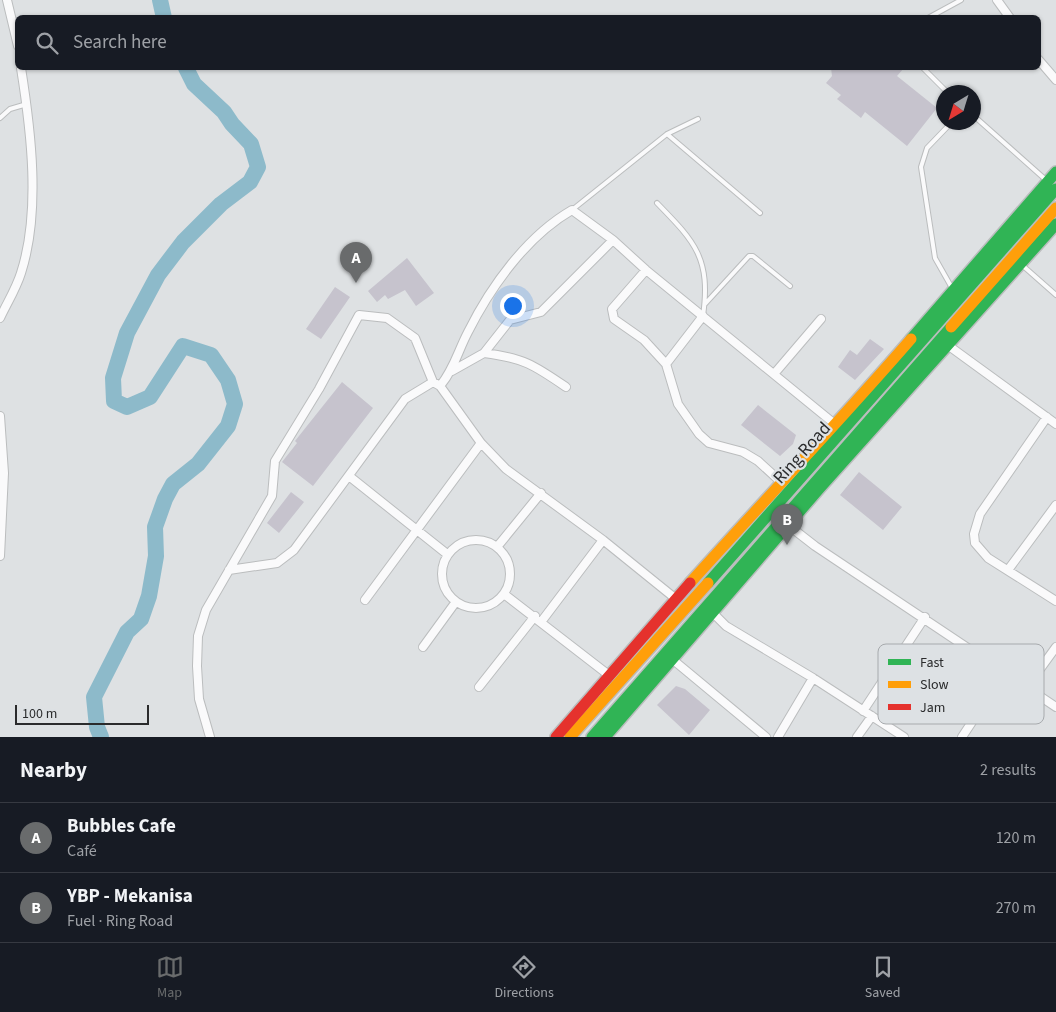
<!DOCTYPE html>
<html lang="en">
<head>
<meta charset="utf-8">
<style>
  body { margin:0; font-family:"Source Sans 3",sans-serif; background:#242831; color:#f1f3f6 }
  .compass { position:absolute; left:936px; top:85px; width:45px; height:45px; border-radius:50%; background:#171b24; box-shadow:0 1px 4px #0004; rotate:218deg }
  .scale { position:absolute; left:15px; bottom:12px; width:134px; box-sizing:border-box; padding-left:5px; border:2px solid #2a2b2c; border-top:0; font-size:14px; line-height:18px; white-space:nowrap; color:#2a2b2c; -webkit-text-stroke:4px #dde1e4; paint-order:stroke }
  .you { position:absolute; left:512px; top:305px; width:18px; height:18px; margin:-12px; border:4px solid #fff; border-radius:50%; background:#1a73e8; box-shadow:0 0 0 8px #1a73e833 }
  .badge { display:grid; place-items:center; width:32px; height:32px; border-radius:50%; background:#696b6c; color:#fff; font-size:16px; font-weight:700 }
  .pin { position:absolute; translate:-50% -41px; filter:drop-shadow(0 1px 2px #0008) }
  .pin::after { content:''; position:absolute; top:26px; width:18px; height:15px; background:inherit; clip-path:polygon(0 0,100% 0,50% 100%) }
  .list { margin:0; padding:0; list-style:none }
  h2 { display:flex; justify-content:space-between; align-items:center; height:65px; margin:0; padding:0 20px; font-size:21px }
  h2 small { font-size:16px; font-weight:400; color:#9ea1a6 }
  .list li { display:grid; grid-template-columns:32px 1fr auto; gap:15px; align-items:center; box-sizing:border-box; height:70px; padding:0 20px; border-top:1px solid #363941 }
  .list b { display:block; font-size:19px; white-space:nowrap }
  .list p { margin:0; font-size:16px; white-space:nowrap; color:#9ea1a6 }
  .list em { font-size:16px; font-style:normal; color:#9ea1a6 }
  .icon { flex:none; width:28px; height:28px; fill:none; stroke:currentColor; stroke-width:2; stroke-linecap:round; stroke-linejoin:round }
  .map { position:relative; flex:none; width:1056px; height:737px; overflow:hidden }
  .search { position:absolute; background:#171b24; box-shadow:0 1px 4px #0004; left:15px; right:15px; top:15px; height:55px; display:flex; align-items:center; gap:12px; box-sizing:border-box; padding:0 18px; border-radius:8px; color:#9ea1a6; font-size:19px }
  .sheet { height:205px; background:#171b24 }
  nav { display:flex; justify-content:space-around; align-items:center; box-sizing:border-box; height:70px; border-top:1px solid #363941; background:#171b24; font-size:14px; color:#9ea1a6 }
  nav a { display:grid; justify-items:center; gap:2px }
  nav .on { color:#696b6c }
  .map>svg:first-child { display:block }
</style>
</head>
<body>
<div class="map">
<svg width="1056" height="737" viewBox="0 0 1056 737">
  <rect width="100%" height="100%" fill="#dee1e3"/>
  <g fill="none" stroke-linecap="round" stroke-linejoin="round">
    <path stroke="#8dbaca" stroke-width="16" d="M160,0L164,18
      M101,737L97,727L94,697L127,632L141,619L149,596L156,556L155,527L165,499L173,484L198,464L228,426L235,404L228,380L211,355L183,346L150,397L127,407L114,401L113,378L127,333L158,275L183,242L221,204L250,182L258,167L251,144L232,124L224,112L194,84L186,68"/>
  </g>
  <path fill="#c6c3cd" d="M831,68H904L897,76L937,108L907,146L865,112L861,118L837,99L841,95L826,83L832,76Z
    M407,258L434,293L416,306L405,290L388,299L385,295L377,302L368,291Z
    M335,287L350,297L321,339L306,329Z
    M870,339L884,349L855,380L838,367L850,350L857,355Z
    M342,382L373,408L313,486L282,462L297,443L295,441Z
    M758,405L796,435L793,444L780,456L741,425Z
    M859,472L902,507L883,530L840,495Z
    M291,492L304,502L279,533L267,523Z
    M676,686L685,689L710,710L689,735L657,705Z"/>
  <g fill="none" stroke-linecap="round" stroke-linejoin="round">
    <g stroke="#bbbdbe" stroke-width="6">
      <path id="lane" d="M928,18L961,0
        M923,68L947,92
        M974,116L1046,180
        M0,118L10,109L27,104
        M952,122L927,148L921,167L935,258L952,288
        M667,134L760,213
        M657,203C695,242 711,258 703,316
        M572,210L667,134L698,119
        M1022,265L1056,295
        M705,304L749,256H753L790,286"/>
    </g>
    <g stroke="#bbbdbe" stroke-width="10">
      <path id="street" d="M7,0L18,46
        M997,0L1010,18
        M1038,59L1056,80
        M646,270L612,309L614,319L644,340L666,364L678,404L699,434L709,443L743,452L758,461L781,482
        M0,318C7,303 16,289 21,273C41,211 31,131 21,68
        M949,346L1056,424
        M484,353C524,358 534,365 566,387
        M666,364L703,316
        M452,371L484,353L510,320L541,312L613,240
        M774,374L821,319
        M440,386C454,369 458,351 468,332C491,286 527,236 572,210L613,240L646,270L836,425
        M0,416L4,473L0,556
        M1047,417L980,514L974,534L975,543L988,558L1056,601
        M349,476L447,554
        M788,525L815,546L1056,707
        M442 574a34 34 0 1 1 68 0a34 34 0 1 1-68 0Z
        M497,547L541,493
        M229,570L277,563L294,550L405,399L433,382L440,386L481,443L506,469L603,540L676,599
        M1008,570L1056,505
        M504,594L610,676
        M365,600L481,443
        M713,613L726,626L813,678L904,737
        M541,622L603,540
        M423,647L455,603
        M672,659L766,737
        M479,687L535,616
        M1027,687L1056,647
        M863,711L925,617
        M210,737L199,699L197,666L198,636L206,610L272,496L275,461L319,389L359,315L387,318L415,338L433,382
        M778,737L813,678
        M857,737L872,716
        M962,737L1005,672"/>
    </g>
    <g stroke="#bbbdbe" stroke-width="14">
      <path id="fast" d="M911,339L1056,172
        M708,583L1056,189
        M592,737L951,327
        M605,737L819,489L1056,224"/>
    </g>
    <g stroke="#bbbdbe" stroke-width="14">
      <path id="slow" d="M951,327L1056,208
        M690,583C763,502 839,422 911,339
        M570,737L708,583"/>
    </g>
    <g stroke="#bbbdbe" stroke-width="14">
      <path id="jam" d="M556,737L690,583"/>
    </g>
    <use href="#lane" stroke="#fafafb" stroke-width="4"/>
    <use href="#street" stroke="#fafafb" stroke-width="8"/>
    <use href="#fast" stroke="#30b455" stroke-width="11"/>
    <use href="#slow" stroke="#ff9f0a" stroke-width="11"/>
    <use href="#jam" stroke="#e5322d" stroke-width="11"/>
  </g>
  <g text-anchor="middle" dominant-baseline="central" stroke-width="4.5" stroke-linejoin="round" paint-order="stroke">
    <g font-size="18" fill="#2a2b2c" stroke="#dde1e4">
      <text transform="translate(802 453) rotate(-48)">Ring Road</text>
    </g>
  </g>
  <rect x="878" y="644" width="166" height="80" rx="8" fill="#dde1e4" stroke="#a7aaad" stroke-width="1"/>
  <rect x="888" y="659" width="23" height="6" fill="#30b455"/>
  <rect x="888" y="681" width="23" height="7" fill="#ff9f0a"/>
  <rect x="888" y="704" width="23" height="6" fill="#e5322d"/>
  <g font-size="14" fill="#2a2b2c">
    <text x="920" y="667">Fast</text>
    <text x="920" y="689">Slow</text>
    <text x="920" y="712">Jam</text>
  </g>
</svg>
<svg class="compass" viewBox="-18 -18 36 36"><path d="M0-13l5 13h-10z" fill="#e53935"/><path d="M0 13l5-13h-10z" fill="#9ea1a6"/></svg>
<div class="scale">100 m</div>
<div class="you"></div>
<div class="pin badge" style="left:356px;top:283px">A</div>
<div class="pin badge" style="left:787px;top:545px">B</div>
<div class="search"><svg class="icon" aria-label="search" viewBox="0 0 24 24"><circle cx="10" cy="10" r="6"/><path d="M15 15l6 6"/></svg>Search here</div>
</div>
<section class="sheet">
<h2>Nearby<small>2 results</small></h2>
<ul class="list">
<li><span class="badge">A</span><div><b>Bubbles Cafe</b><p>Café</p></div><em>120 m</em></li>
<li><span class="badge">B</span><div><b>YBP - Mekanisa</b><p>Fuel · Ring Road</p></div><em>270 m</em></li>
</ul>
</section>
<nav>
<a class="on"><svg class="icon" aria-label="map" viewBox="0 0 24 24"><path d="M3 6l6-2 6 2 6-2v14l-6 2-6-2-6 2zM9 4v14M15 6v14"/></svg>Map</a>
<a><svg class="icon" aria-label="directions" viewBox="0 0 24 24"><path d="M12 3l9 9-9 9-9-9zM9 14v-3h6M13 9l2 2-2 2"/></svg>Directions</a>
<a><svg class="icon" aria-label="saved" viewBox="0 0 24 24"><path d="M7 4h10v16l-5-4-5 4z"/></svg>Saved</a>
</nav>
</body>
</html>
